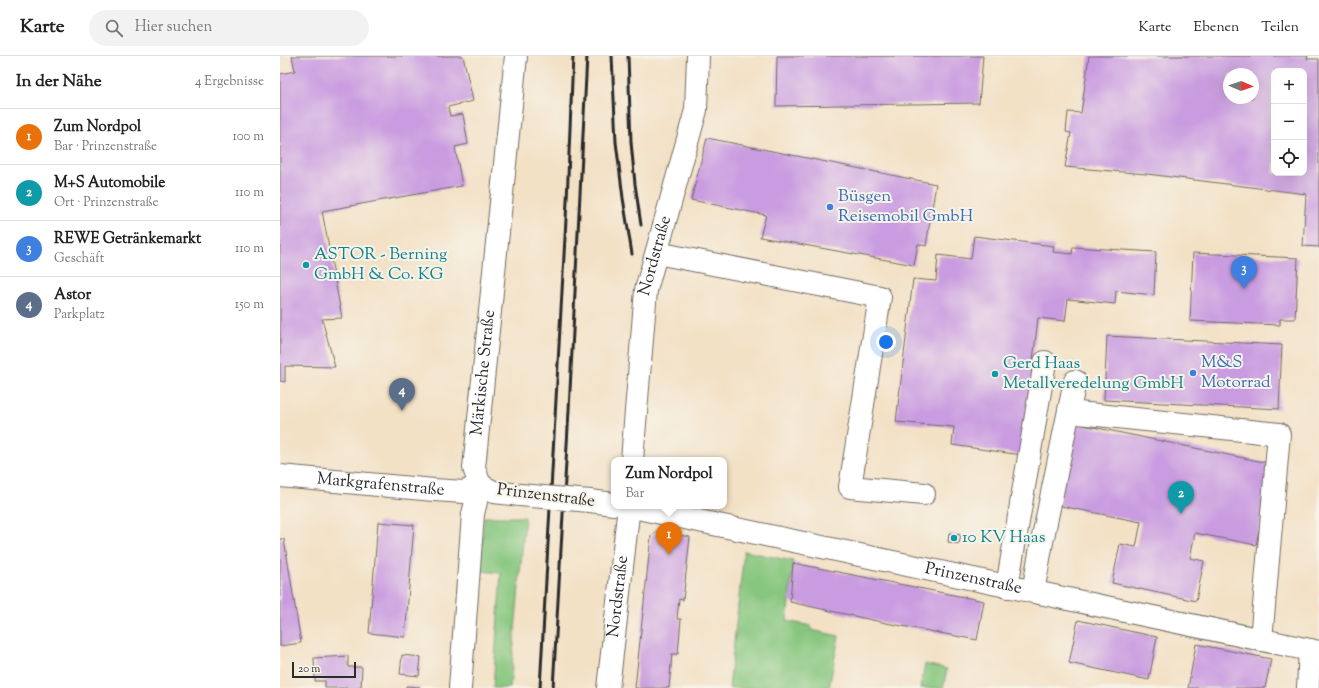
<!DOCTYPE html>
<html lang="de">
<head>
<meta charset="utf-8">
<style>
  body { margin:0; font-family:"Sorts Mill Goudy",serif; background:#f2f2f2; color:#222 }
  .controls { position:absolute; right:12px; top:12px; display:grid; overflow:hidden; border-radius:8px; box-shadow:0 4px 16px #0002 }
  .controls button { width:36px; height:36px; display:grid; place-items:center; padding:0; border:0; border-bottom:1px solid #e0e0e0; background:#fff; color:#222; font:20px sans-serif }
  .compass { position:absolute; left:943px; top:12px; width:36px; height:36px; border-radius:50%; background:#fff; box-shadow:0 4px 16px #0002; rotate:92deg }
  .scale { position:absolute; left:12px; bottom:10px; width:64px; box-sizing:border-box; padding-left:4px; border:2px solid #2b2b2b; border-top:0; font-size:11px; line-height:14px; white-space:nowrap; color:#2b2b2b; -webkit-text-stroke:3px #f7f3e8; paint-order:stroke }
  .you { position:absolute; left:606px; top:286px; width:14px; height:14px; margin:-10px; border:3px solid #fff; border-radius:50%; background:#1a73e8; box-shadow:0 0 0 6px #1a73e833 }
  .badge { display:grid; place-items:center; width:26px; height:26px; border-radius:50%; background:#b5179e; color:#fff; font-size:13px; font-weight:700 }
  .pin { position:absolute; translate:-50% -33px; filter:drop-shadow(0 1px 2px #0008) }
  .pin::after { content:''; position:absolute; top:21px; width:14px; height:12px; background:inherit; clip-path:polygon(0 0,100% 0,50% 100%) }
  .popup { position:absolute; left:331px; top:401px; width:116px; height:52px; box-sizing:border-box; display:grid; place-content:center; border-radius:8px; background:#fff; filter:drop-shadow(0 1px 3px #0005); font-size:13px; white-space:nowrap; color:#767676 }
  .popup b { font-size:15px; color:#222 }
  .popup::after { content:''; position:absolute; left:50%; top:100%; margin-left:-8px; border:8px solid transparent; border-top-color:#fff }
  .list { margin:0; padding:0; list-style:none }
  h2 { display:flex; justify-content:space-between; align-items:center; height:52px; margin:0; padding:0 16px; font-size:17px }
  h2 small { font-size:13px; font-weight:400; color:#767676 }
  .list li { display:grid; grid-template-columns:26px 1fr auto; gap:12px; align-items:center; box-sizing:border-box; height:56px; padding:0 16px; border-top:1px solid #e0e0e0 }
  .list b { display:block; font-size:15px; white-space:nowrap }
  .list p { margin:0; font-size:13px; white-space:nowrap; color:#767676 }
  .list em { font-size:13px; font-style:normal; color:#767676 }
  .icon { flex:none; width:22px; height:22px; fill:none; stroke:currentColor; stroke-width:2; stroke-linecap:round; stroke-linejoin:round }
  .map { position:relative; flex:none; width:1039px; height:632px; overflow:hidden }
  header { display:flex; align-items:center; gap:24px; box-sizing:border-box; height:56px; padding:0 20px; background:#fff; border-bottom:1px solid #e0e0e0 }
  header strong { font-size:19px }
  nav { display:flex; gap:22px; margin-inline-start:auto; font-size:14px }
  .search { width:280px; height:36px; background:#f2f2f2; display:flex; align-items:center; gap:10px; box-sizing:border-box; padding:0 14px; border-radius:22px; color:#767676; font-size:15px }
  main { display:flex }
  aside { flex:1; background:#fff }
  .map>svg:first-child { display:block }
</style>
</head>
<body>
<header>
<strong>Karte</strong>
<div class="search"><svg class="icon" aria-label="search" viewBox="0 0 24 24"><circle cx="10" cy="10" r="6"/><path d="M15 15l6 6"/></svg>Hier suchen</div>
<nav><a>Karte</a><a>Ebenen</a><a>Teilen</a></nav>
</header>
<main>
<aside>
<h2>In der Nähe<small>4 Ergebnisse</small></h2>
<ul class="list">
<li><span class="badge" style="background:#e8710a">1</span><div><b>Zum Nordpol</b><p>Bar · Prinzenstraße</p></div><em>100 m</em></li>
<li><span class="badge" style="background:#0f9aa8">2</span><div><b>M+S Automobile</b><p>Ort · Prinzenstraße</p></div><em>110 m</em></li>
<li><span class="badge" style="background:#3f7fe0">3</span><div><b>REWE Getränkemarkt</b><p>Geschäft</p></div><em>110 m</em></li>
<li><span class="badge" style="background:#5c6f8a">4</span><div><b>Astor</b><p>Parkplatz</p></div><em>150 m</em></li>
</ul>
</aside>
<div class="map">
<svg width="1039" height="632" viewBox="0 0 1039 632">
  <rect width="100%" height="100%" fill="#f7f3e8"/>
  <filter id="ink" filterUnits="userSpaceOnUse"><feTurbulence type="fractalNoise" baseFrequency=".025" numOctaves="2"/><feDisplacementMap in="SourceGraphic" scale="8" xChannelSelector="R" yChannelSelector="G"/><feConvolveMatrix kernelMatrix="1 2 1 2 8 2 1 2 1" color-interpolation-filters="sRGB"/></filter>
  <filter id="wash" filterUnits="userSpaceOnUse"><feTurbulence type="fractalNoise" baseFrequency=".012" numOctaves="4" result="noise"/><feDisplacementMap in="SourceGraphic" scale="16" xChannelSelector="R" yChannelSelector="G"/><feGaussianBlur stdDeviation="0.9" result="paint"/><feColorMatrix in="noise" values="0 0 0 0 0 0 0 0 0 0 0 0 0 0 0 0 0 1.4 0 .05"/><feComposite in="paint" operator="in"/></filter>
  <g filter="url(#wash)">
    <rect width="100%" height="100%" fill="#f3e1c6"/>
    <path fill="#86c67e" stroke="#587854" d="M204,461H245L230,632H213L221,517L201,515Z
      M464,495L513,505L507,565L531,570V574L559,580L549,632H449Z
      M645,608L667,613L663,632H640Z"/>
    <g id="blocks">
      <path fill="#c99be0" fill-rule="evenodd" d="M12,0H183L193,45L168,51L170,60L183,58L188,88L175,91L182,130L42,155L62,262L42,263L55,311L5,310V326L0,325V18L15,15Z
        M497,0H703L699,47L496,50Z
        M809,0H1028L1027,3H1039V191L1023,190L1026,138L867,118L785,111L791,77L786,76L788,56L801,57ZM994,15H1024V117H994ZM949,18H973V42H949Z
        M427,82L656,128L646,190L638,188L634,209L480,181L486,159L411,144Z
        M694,180L774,190L773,196L792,198L793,191L876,196L874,239L836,235L835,248L788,243L785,265L758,262L742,399L672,389L674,371L616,366L633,223L656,225L658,199L691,203Z
        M913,197L1018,202L1015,263H1000V269L910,265Z
        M827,280L1002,289L999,353L824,344Z
        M793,367L993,408L976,489L915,477L910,502L924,505L916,545L832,527L840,488L856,491L861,466L776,449Z
        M98,466L134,469L125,581L89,577Z
        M377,475L410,481L403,544L399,543L397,563H401L398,598H392L389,632H355L371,480Z
        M669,477L681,479L679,488L668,486Z
        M0,483H4L21,587L0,590Z
        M513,507L704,545L697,584L606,567L510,546Z
        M798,564L877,581L869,624L789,607Z
        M916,588L991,603L985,632H908Z
        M122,599L141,601L139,620L120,618Z
        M68,600V611H82L81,632H45V625H35L34,602Z
        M126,630L140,631V632H126Z"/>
    </g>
  </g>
  <g filter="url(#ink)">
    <use href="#blocks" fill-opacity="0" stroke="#716b61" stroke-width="1"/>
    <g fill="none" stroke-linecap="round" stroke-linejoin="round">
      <g stroke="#716b61" stroke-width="24">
        <g id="minor">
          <path d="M377,197L600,241L570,431L644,438"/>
          <path d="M789,356L999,378L981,584"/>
          <path id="s1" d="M352,404L366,234L416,54L418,0"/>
          <path id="s2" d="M0,420L154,434L184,436L200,429"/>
          <path d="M200,429L214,436L240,439"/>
          <path d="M310,445L334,448"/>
          <path id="s3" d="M348,450L1039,596"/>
          <path d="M727,531L765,306"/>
          <path d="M753,536L762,486L795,325"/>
          <path id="s4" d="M180,632L193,458L200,429L194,412L236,0"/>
          <path id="s5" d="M328,632L349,450"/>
          <path d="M1028,632L1030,594"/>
        </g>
      </g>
      <use href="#minor" stroke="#fff" stroke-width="22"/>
      <path stroke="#2b2b2b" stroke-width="3" d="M332,0L336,86L343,142L352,198
        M348,0L351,86L355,128L361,169
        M260,632L287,145L293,0
        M273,632L289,354L307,0"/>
      <g stroke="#716b61" stroke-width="24" stroke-linecap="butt">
        <path id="minor-bridge" d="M240,439L310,445"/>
      </g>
      <use href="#minor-bridge" stroke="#fff" stroke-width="22"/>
    </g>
  </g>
  <g fill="#3f7fe0" stroke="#f7f3e8" stroke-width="1.5">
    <circle cx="550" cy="151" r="4"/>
    <circle cx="913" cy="317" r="4"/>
  </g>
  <g fill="#0f9aa8" stroke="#f7f3e8" stroke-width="1.5">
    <circle cx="26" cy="209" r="4"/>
    <circle cx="715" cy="318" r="4"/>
    <circle cx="674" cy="482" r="4"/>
  </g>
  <g text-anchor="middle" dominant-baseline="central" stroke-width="4" stroke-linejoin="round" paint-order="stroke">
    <g font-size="17" fill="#366cbe" stroke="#f7f3e8" text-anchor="start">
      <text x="558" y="141">Büsgen<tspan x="558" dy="20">Reisemobil GmbH</tspan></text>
      <text x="921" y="307">M&amp;S<tspan x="921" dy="20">Motorrad</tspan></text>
    </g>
    <g font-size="17" fill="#0d838f" stroke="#f7f3e8" text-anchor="start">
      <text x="34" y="199">ASTOR - Berning<tspan x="34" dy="20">GmbH &amp; Co. KG</tspan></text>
      <text x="723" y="308">Gerd Haas<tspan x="723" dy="20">Metallveredelung GmbH</tspan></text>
      <text x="682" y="482">10 KV Haas</text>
    </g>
    <g font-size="17" fill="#2b2b2b" stroke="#f7f3e8">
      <text stroke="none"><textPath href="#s1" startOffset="206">Nordstraße</textPath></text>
      <text stroke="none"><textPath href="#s4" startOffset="318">Märkische Straße</textPath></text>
      <text stroke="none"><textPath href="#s2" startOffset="101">Markgrafenstraße</textPath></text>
      <text transform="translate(266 440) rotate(7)">Prinzenstraße</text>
      <text stroke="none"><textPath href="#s3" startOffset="353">Prinzenstraße</textPath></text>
      <text stroke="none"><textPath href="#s5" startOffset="92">Nordstraße</textPath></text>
    </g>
  </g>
</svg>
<div class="controls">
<button>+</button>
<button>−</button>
<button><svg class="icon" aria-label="locate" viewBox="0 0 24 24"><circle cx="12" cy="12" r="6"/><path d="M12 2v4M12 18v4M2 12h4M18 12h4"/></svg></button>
</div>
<svg class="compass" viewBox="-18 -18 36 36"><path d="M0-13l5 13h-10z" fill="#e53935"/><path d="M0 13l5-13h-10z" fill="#767676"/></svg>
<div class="scale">20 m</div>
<div class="you"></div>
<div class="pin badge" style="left:389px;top:499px;background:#e8710a">1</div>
<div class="popup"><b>Zum Nordpol</b>Bar</div>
<div class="pin badge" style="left:901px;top:458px;background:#0f9aa8">2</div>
<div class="pin badge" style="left:964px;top:233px;background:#3f7fe0">3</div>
<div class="pin badge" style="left:122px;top:355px;background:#5c6f8a">4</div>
</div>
</main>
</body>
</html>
